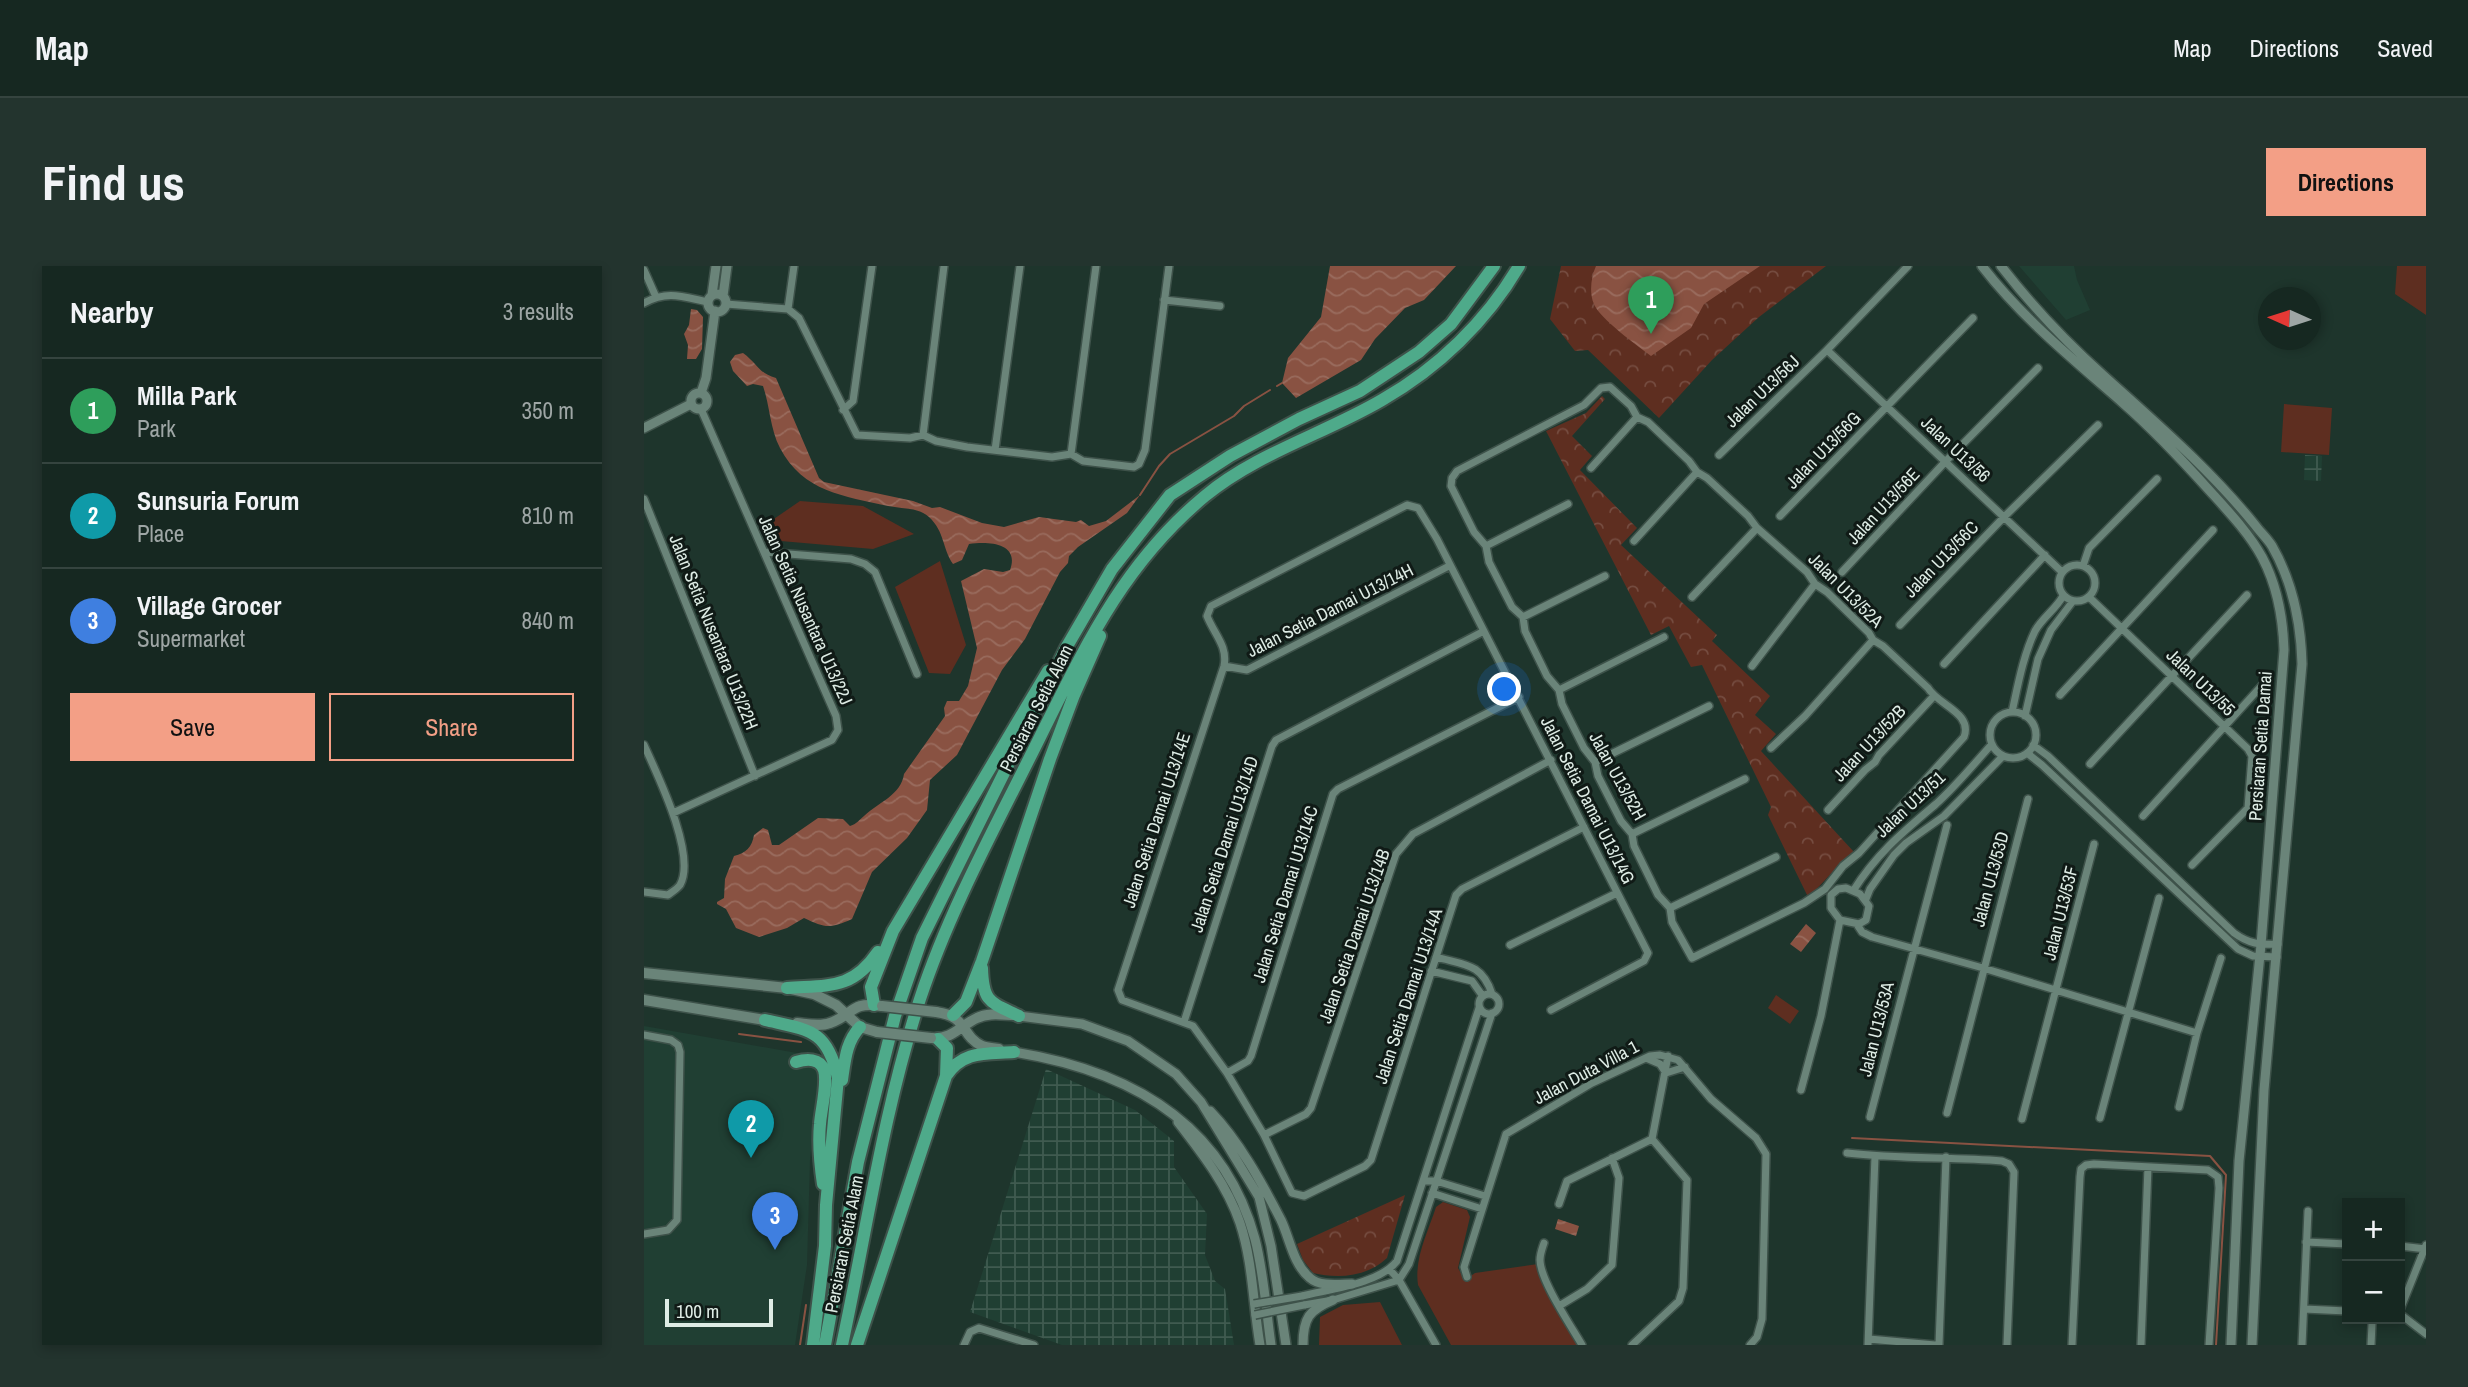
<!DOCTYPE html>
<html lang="en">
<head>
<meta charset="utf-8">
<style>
  body { margin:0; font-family:"Archivo Narrow",sans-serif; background:#23342e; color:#f1f3f6 }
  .controls { position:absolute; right:21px; bottom:21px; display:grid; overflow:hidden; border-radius:0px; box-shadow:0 4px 10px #0003 }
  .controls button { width:63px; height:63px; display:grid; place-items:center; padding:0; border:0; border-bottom:2px solid #35443f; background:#162821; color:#f1f3f6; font:35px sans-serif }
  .compass { position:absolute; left:1614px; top:21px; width:63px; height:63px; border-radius:50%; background:#162821; box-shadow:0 4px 10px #0003; rotate:273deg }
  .scale { position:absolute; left:21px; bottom:18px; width:108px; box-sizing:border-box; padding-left:7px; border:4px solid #deece5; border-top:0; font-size:19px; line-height:24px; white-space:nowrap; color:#deece5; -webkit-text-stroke:5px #101a16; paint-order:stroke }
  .you { position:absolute; left:861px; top:424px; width:24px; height:24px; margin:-18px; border:5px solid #fff; border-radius:50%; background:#1a73e8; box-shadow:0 0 0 10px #1a73e833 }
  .badge { display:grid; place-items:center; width:46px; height:46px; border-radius:50%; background:#f39f86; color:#fff; font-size:23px; font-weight:700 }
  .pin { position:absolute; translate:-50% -58px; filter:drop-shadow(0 2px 4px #0008) }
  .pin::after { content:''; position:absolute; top:37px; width:24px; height:21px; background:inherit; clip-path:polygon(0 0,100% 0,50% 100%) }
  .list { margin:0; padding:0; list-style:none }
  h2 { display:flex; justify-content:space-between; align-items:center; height:91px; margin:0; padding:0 28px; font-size:30px }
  h2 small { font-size:23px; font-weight:400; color:#9ea6a5 }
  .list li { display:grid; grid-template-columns:46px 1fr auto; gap:21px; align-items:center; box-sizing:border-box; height:105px; padding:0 28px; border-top:2px solid #35443f }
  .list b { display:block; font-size:26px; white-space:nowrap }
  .list p { margin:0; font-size:23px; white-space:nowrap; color:#9ea6a5 }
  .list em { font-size:23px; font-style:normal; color:#9ea6a5 }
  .actions { display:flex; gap:14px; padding:21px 28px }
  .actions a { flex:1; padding:16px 0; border:2px solid #f39f86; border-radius:0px; text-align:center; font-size:24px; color:#f39f86 }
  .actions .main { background:#f39f86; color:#111 }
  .map { position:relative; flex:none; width:1782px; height:1079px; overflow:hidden; border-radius:0px }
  header { display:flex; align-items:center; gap:42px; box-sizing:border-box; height:98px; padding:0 35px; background:#162821; border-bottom:2px solid #35443f }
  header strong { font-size:33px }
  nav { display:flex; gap:38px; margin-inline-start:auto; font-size:24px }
  .intro { display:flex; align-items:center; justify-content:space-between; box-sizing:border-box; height:168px; padding:0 42px }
  h1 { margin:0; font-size:49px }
  .button { padding:18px 32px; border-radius:0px; background:#f39f86; color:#111; font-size:24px; font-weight:700 }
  main { display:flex; gap:42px; padding:0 42px }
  aside { flex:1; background:#162821; border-radius:0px; box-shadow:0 4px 10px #0003 }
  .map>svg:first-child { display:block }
</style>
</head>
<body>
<header>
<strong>Map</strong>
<nav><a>Map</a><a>Directions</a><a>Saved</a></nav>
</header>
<div class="intro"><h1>Find us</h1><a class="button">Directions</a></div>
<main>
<aside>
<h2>Nearby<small>3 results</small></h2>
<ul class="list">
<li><span class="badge" style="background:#2e9e5b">1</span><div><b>Milla Park</b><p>Park</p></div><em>350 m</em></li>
<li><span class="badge" style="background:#0f9aa8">2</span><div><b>Sunsuria Forum</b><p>Place</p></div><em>810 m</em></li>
<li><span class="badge" style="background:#3f7fe0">3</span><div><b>Village Grocer</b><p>Supermarket</p></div><em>840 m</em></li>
</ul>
<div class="actions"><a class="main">Save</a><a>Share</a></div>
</aside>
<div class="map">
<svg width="1782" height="1079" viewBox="0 0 1782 1079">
  <defs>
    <pattern id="industrial-grid" width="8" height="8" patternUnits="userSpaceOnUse" patternTransform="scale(1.75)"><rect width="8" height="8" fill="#203f33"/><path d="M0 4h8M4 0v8" fill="none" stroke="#405b50"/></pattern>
    <pattern id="park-crowns" width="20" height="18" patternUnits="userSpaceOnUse" patternTransform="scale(1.75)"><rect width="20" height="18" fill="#5e2e20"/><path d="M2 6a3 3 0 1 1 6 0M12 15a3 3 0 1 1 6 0" fill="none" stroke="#754c40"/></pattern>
    <pattern id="water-waves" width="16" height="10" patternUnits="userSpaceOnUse" patternTransform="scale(1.75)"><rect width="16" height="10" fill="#895242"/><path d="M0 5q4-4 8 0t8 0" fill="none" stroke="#996b5d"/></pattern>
  </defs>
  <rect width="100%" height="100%" fill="#1e352c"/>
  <path fill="#203f33" d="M1375,0H1430L1433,14L1446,44L1422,54Z
    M0,760L164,789L176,804L166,894L163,999L151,1079H0Z"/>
  <path fill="url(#industrial-grid)" d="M1661,189L1678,190L1677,215L1660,214Z
    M402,803L491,844L530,875V901L563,948L561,989L571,1015L581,1023L590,1079H418L326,1046Z"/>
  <path fill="#5e2e20" d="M1753,0H1782V49L1751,28Z
    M1640,138L1688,142L1685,189L1637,186Z
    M156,235L219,240L270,268L229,283L125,274L124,257Z
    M296,295L322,379L306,408L285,407L251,321Z
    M1132,729L1155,745L1146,758L1124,742Z
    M799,936L823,944L826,951L814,1002L821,1014L831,1007L894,998L935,1079H807L774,1019C770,992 784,966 792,941Z
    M736,1036L758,1079H675L676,1051L699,1039Z"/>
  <path fill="url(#park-crowns)" d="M917,0H1182L1115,51L1068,94L1015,152L944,84L931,85L906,53Z
    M958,130L961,133L928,170L948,190L936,204L993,262L977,279L1073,369L1068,375L1126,430L1111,449L1132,468L1117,485L1210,586C1193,599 1181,616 1164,631L1124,549L1127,541L1058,399L1047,401L1025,360L1007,369L902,165L942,147Z
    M761,929L743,992C723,1011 694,1013 669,1007L659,994L653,978Z"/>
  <path fill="url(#water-waves)" d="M686,0H812L780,34L761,42L731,73L717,94L652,132L638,117L644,92L677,51Z
    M952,0H1116L1060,38L1047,62L1007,90C995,81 955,52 950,38C945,27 947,11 952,0Z
    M47,43L53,44L59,51L58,83L52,93H43L44,79L40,68L45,59Z
    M99,87C114,98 114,107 132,112L175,212L180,216L269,235L288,242L296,241L338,257L360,261L395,251L432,256L437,254L445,260L462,255L496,229L483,247L434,281L425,290L424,297L416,306L381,373L358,404L313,489L286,514L283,544L263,572L228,606L208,653C186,663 181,662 160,652L143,662L115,671L92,662L82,643L73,638V636L80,632L81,613L90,590C102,587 108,581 110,569L119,562L124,564L128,579H135L174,552L199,553L206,560C214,557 214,555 220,550C235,536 257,529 260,508L301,450L300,442L303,435H315L324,420L333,382L317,315L340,303L359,306L366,304C376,277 345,275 325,278L318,294L309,298C298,282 301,266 285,251C274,241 258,243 244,240C200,230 159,226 136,182C126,163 126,140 119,120L109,118L103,120L89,105L86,96L91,89Z
    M1162,658L1172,667L1157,686L1146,678Z
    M914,953L935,960L932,970L911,963Z"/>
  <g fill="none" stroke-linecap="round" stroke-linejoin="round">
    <path stroke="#895242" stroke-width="2" d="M633,120L638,117
      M496,229L515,200L526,188L590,150L600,140L626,124
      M95,768L157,776
      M1208,872L1566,890L1582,909L1572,1079
      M156,1079L162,1039"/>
    <g stroke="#3e524a" stroke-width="10">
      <path id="minor" d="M0,4L12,31
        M520,34L576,40
        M0,37C24,24 39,31 64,36
        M82,38L144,43L155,52L213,169L266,172L279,169L292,175L323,181L408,191L427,188L439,195L490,201L495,198L501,184L525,0
        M144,43L150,0
        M1183,84L1418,306
        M966,121L987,140L993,151L1004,156L1045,195L1053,206L1063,212L1104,250L1113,262L1163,306L1171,318L1183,326L1225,367L1229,374L1239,380L1284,422C1294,439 1329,447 1320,471L1215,587L1199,600L1181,623L1160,637L1048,692L1028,656L1026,642L1014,629L990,580L988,568L977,555L954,510L951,496L940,482L918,438L915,424L903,410L881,365L879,351L868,341L845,296L842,280L830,266L807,220L808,212L813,205L940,139L957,122Z
        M199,144L209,135L228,0
        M279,169L300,0
        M351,184L376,0
        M427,188L452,0
        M1075,189L1183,84L1264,0
        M947,202L993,151
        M0,233L111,510
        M1136,250L1329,52
        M990,275L1053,206
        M842,280L924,238
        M120,286L207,293L221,298L231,306L273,408
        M1415 317a18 18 0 1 1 36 0a18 18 0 1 1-36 0Z
        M1439,300L1445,282L1513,213
        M1198,306L1302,195L1394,102
        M1048,331L1113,262
        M1445,331L1604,483L1608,490L1604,542L1548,599
        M879,351L961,310
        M1256,359L1361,250L1454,159
        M1300,398L1401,289
        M580,400L603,404L805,300
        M1108,400L1171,318
        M915,424L1020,371
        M1416,429L1569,264
        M1368,446C1374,419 1379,390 1391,365C1398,352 1412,343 1419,330
        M1346 469a23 23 0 1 1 46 0a23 23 0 1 1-46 0Z
        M1381,450L1394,393L1407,364L1429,335
        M0,479C13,508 53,589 36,619C33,623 28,626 24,629L0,626
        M1389,479L1404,490L1590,667C1605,678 1616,679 1634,678
        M1127,482L1161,450L1229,374
        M1383,487L1398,499L1594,683L1609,690L1633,691
        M951,496L1065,440
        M1446,498L1603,329
        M1184,544L1221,504L1231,496L1235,489L1289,431
        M29,547L188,474L194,464L192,450L57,143
        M1499,550L1621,416
        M988,568L1101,513
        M1202,622L1216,628L1225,640L1222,654L1215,658L1196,654L1187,642V629L1194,623Z
        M1209,625C1233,587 1259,566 1292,538C1312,520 1330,498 1348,478
        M1222,633L1226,623L1250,589L1262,577L1300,550L1359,490
        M1026,642L1132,591
        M1215,658L1214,660L1218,666L1228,671L1339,702L1553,767
        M866,679L973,627
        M792,691C820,699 838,697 848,728
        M787,705L828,715L838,729
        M835 738a10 10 0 1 1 20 0a10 10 0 1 1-20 0Z
        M907,744L1000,695L1004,687L793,273L774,242L763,239L567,340L563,350C570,368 584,380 580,400L474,724L478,734L549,760L583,807L620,869L648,927L660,930L721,900L727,894L812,629L818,623L940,561
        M540,756L628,480L632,474L840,365
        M0,769L27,774L34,779L36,786L33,954L24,964L0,968
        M1002,792L1016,798L1022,807L1041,801
        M583,807L604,795L607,790L689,528L694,523L875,431
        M1157,824L1177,750L1196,654
        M1535,841L1553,767L1577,692
        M1303,847L1384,533
        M1226,851L1303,559
        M1456,852L1515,632
        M1378,853L1450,578
        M620,869L662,848L667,842L752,588L769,568L907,494
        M1008,873L1024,790
        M1203,887C1254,893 1307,891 1358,895L1365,898L1370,906L1363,1079
        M779,915H792L841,930
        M788,927L838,943
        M915,938L923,915L1008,873
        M1662,976L1703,978
        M900,977C898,983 896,988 896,994C896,1014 927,1060 938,1079
        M1756,980L1782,983
        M746,1004L755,1014L792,1079
        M823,1011L820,1001L862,868L948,817L1006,790L1016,789L1034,794L1067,833L1112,872L1122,888L1118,1053L1113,1071L1106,1079
        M658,1030C686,1023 735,1018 753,995L835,742
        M660,1039L689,1034L755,1014L765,998L848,747
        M915,1040L943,1023L968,999L975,912L968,892
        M1660,1043L1703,1045
        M1756,1044L1782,979
        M1756,1048L1782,1068
        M1225,1073L1291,1079
        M320,1079L326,1066L335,1062L390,1079
        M988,1079L1035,1035L1039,1022L1043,914L1008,873
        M1224,1079L1231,890
        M1295,1079L1302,891
        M1428,1079L1436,911L1437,903L1442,899L1450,898L1564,904L1574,911L1575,922L1565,1079
        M1497,1079L1504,901
        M1658,1079L1664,945
        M1727,1079L1728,1058"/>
    </g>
    <g stroke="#3e524a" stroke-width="12">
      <path id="tertiary" d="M1338,0C1378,52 1430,94 1479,137C1510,164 1538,194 1565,224C1584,245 1605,267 1618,291C1633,319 1639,353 1640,384L1617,679L1595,895L1587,1079
        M1357,0C1388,40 1421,75 1459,109C1512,157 1566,203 1611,259C1616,266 1623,272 1628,280C1648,315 1657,358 1658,398L1620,824L1608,1079
        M64 37a9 9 0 1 1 18 0a9 9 0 1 1-18 0Z
        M68,29L72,0
        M79,30L83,0
        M47 135a8 8 0 1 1 16 0a8 8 0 1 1-16 0Z
        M57,127L62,112L71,45
        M0,162L47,138
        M375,750L438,758L484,775L532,808L557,836L615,931L627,980L642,1079
        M370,786C483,804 579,855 611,973C620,1008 622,1044 627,1079
        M566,845C595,875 618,917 637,954C646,973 649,998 666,1012C676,1021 695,1018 708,1018
        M534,856C558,887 583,919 596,957C609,996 609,1039 616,1079
        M659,1079C659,1052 665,1044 689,1034"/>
    </g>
    <g stroke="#3e524a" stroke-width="13">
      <path id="secondary" d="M0,707L143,722L170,728L192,739L216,761L233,766
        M0,734L127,755
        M292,746C324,750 316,769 338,780C343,782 350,782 355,783
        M153,757C163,758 176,761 186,757C210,749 206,735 237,740
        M288,772C308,774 317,759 333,752C345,746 359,749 371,749"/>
    </g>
    <g stroke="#3e524a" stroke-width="16">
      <path id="trunk" d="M338,702C339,737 346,736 375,750
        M143,722C185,719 208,724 234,686
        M230,739L227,721L249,665L404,405
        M309,749L322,736L338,695L406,493L430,429L456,370
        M121,754C165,764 183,763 194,812L182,939L181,980L169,1079
        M152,796C162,793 176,792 180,804C184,817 177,844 176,858C174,878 176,898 179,918
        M302,810C319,784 342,788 370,786
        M198,814C201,794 202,776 216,761
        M181,1079L214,896L251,750L278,672L422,382L468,303L526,229L586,190L655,153L716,125L775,86L807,58L850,0
        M198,1079C223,963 239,846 276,733C306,642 354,556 396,471C442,379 480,297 561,230C613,187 680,168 738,134C794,102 842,56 875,0
        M213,1079L302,810L303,782L294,773"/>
    </g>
    <use href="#minor" stroke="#6a8479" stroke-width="7"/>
    <use href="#tertiary" stroke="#6a8479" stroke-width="9"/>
    <use href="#secondary" stroke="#6a8479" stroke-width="10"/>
    <use href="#trunk" stroke="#4eaa8a" stroke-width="12"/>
    <g stroke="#3e524a" stroke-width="10" stroke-linecap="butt">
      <path id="minor-bridge" d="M610,1038L658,1030
        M611,1049L660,1039"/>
    </g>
    <g stroke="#3e524a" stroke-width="13" stroke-linecap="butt">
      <path id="secondary-bridge" d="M238,740L292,746
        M233,766L287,772"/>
    </g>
    <use href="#minor-bridge" stroke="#6a8479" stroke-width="7"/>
    <use href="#secondary-bridge" stroke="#6a8479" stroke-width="10"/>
  </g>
  <g text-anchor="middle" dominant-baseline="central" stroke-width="6" stroke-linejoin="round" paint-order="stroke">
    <g font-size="18" fill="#deece5" stroke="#101a16">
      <text transform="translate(1118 125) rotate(-44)">Jalan U13/56J</text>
      <text transform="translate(1312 183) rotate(43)">Jalan U13/56</text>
      <text transform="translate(1179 184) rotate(-46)">Jalan U13/56G</text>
      <text transform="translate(1239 240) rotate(-47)">Jalan U13/56E</text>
      <text transform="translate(1297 293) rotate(-46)">Jalan U13/56C</text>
      <text transform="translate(1202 324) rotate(45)">Jalan U13/52A</text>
      <text transform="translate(162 344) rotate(66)">Jalan Setia Nusantara U13/22J</text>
      <text transform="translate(686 344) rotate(-27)">Jalan Setia Damai U13/14H</text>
      <text transform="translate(70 366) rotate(68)">Jalan Setia Nusantara U13/22H</text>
      <text transform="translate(1557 416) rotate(44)">Jalan U13/55</text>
      <text transform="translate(392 442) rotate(-63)">Persiaran Setia Alam</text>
      <text transform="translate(1225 477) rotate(-47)">Jalan U13/52B</text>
      <text transform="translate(1616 480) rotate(-86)">Persiaran Setia Damai</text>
      <text transform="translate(974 510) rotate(61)">Jalan U13/52H</text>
      <text transform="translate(944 534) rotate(63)">Jalan Setia Damai U13/14G</text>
      <text transform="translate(1266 538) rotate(-43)">Jalan U13/51</text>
      <text transform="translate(512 554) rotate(-72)">Jalan Setia Damai U13/14E</text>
      <text transform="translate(580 578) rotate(-72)">Jalan Setia Damai U13/14D</text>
      <text transform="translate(1346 613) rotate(-75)">Jalan U13/53D</text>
      <text transform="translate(641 628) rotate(-73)">Jalan Setia Damai U13/14C</text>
      <text transform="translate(1416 647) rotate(-76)">Jalan U13/53F</text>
      <text transform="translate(710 670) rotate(-71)">Jalan Setia Damai U13/14B</text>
      <text transform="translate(764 730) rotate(-72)">Jalan Setia Damai U13/14A</text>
      <text transform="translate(1232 763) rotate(-76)">Jalan U13/53A</text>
      <text transform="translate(942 806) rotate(-28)">Jalan Duta Villa 1</text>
      <text transform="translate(200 978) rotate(-79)">Persiaran Setia Alam</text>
    </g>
  </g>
</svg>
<div class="controls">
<button>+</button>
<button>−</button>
</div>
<svg class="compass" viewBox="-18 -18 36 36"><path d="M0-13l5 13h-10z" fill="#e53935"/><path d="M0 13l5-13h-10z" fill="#9ea6a5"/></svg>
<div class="scale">100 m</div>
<div class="you"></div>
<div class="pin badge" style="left:1007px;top:68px;background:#2e9e5b">1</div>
<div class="pin badge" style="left:107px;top:892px;background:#0f9aa8">2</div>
<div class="pin badge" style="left:131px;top:984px;background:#3f7fe0">3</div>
</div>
</main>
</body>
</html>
